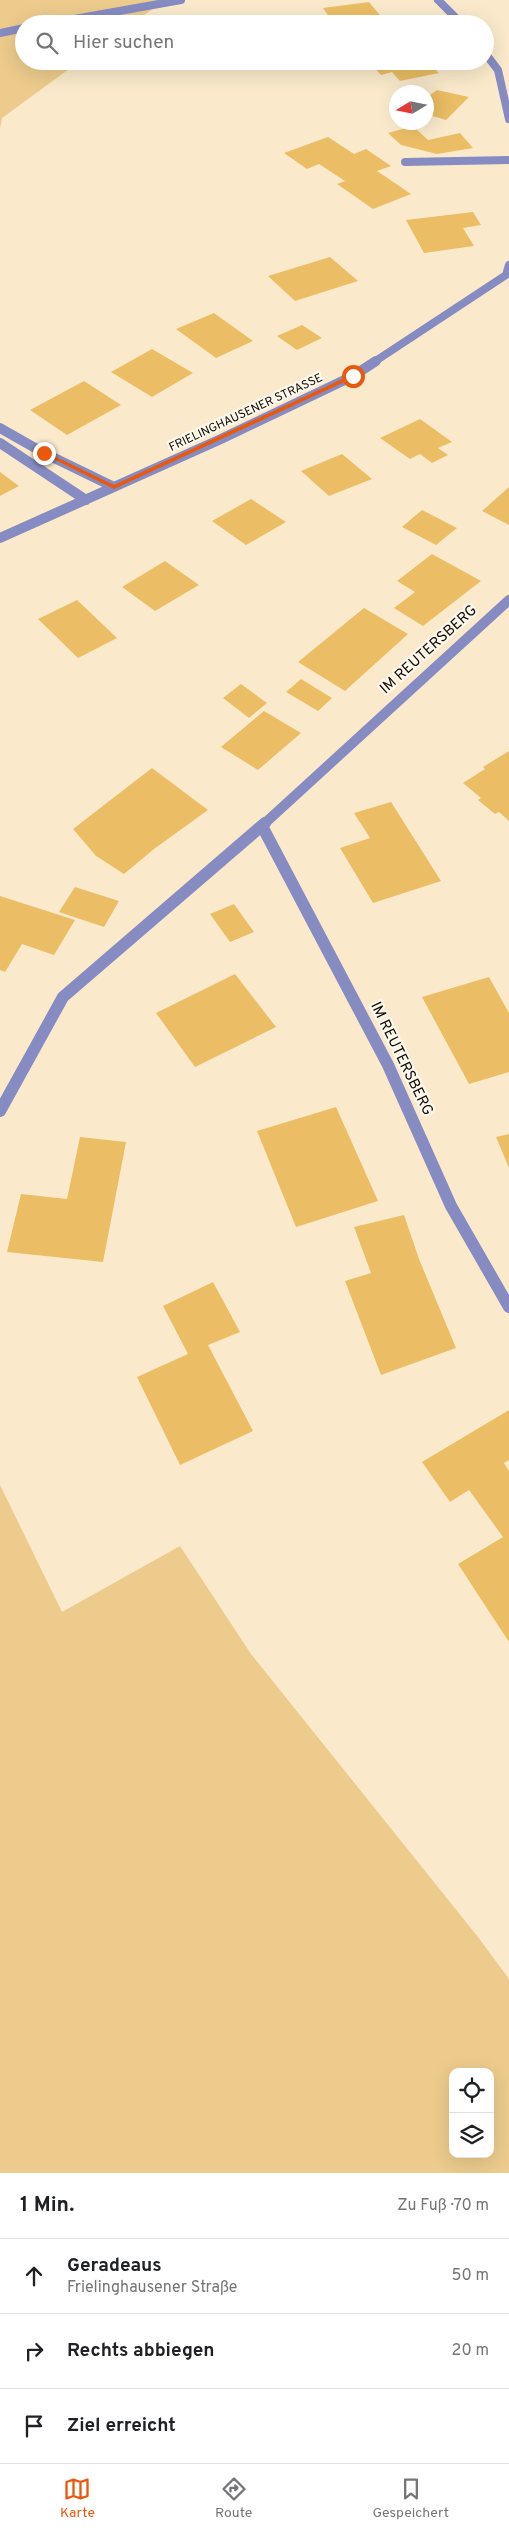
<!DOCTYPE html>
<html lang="de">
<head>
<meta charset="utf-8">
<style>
  body { margin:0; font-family:Overpass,sans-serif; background:#f2f2f2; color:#202124 }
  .controls { position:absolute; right:15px; bottom:15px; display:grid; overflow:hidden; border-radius:10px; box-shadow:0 5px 20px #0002 }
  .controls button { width:45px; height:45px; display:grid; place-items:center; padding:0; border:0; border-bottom:1px solid #e0e0e0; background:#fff; color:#202124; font:25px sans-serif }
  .compass { position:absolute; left:389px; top:85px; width:45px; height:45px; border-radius:50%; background:#fff; box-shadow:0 5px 20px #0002; rotate:260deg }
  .stop { position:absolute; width:15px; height:15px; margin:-11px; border:4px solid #ea580c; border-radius:50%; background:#fff }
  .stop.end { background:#ea580c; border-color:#fff; box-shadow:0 1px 5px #0008 }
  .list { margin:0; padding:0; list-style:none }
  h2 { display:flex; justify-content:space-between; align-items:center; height:65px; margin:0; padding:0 20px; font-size:21px }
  h2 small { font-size:16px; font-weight:400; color:#757577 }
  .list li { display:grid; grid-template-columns:32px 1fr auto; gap:15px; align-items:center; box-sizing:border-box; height:75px; padding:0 20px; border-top:1px solid #e0e0e0 }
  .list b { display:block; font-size:19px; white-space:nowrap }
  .list p { margin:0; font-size:16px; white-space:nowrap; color:#757577 }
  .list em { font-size:16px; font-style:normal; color:#757577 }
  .icon { flex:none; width:28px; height:28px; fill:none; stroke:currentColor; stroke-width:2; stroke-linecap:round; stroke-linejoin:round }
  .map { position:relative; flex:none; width:509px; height:2173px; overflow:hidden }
  .search { position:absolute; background:#fff; box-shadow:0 5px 20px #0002; left:15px; right:15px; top:15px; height:55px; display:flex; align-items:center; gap:12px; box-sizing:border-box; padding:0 18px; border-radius:28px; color:#757577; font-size:19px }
  .sheet { height:290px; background:#fff }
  nav { display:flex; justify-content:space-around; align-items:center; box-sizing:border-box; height:70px; border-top:1px solid #e0e0e0; background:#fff; font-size:14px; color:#757577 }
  nav a { display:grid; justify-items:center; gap:2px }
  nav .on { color:#ea580c }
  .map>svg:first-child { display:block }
</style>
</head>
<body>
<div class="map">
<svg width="509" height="2173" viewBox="0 0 509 2173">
  <rect width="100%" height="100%" fill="#faeacb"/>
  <path fill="#eccb8c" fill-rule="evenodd" d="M0,0H161L162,2L132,24H24V61H80L2,118L0,129Z
    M0,1485L62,1612L180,1546L251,1654L478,1937L509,1979V2173H0ZM453,2072H490V2154H453Z"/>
  <path fill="#ebbe65" d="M369,2L384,20L334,24L323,8Z
    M377,61H427L439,73L400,81L392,72L381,75L370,63Z
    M437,90L469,97L446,120L426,114V98Z
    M413,126L428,140L460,133L473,148L437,154L401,145L388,133Z
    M328,137L354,154L366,149L391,166L377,171L411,194L373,209L337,184L345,181L319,164L307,169L284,153Z
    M473,212L481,225L463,228L474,246L424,253L406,220Z
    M330,257L358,281L295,301L268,276Z
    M214,313L253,341L216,358L176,329Z
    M302,325L322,338L297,350L277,336Z
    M152,349L193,373L152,397L111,372Z
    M84,381L121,405L67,435L30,410Z
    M420,419L452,442L438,448L448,455L432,463L420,454L410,459L380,438Z
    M342,454L372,479L329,496L301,471Z
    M0,472L19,486L0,496Z
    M509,487V525L482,511Z
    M251,499L286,522L246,545L212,521Z
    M422,510L457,528L436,545L402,527Z
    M432,554L481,581L423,626L394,608L415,592L397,581Z
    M165,561L199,585L155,611L122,587Z
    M77,600L117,638L78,658L38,619Z
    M364,608L408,634L345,691L298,662Z
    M301,679L332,698L318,711L286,692Z
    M241,684L267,703L249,718L223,698Z
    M264,711L301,733L258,770L221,747Z
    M509,751V821L499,812L495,814L478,800L481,798L463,783L485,769L483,767Z
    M152,768L208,810L154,849L124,874L96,856L73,829Z
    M391,802L441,881L373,903L340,848L370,838L354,813Z
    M75,887L119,901L104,927L59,912Z
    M0,896L75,920L54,955L22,944L5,972L0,970Z
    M234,904L254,932L230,942L210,914Z
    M235,974L276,1027L195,1067L156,1013Z
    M489,977L509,1013V1072L469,1084L422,997Z
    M336,1107L378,1201L296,1227L257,1131Z
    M509,1134V1168L496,1137Z
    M80,1137L126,1142L103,1262L7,1252L21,1194L67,1199Z
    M404,1215L419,1259L456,1348L381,1375L345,1281L371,1273L354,1227Z
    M213,1282L240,1332L208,1345L253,1431L180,1465L137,1377L188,1354L163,1306Z
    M509,1410V1460L504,1463L509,1471V1642L458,1564L503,1537L469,1490L450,1502L422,1462Z"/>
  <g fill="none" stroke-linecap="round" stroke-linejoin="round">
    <path stroke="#868bc1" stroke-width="8" d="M438,0L462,24
      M46,24L181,0
      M0,33L24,28
      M485,53L498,70L509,119
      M405,162L509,160
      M374,362L506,275L509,265"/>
    <path stroke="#868bc1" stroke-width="10" d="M0,428L44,453L114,487
      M0,443L86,500
      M0,538L221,439L353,376L376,361
      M264,824L509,600"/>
    <path stroke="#868bc1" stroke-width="12" d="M262,826L388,1065L451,1206L509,1307
      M0,1111L63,997L265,823"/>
  </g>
  <path fill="#ea580c" d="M353,374L355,377L114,489L41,453L46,452L114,485Z"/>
  <g text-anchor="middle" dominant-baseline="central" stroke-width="4.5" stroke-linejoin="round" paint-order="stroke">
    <g font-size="12" fill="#100b03" stroke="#fff8ec">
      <text transform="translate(246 413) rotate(-25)">FRIELINGHAUSENER STRASSE</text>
    </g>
    <g font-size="15" fill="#100b03" stroke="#fff8ec">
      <text transform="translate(429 650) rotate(-42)">IM REUTERSBERG</text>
      <text transform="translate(401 1059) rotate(64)">IM REUTERSBERG</text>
    </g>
  </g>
</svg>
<div class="controls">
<button><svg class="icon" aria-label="locate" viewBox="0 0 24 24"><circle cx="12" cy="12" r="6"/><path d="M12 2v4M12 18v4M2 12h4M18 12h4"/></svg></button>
<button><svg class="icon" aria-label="layers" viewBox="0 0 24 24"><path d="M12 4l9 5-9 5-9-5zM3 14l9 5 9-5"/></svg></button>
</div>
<svg class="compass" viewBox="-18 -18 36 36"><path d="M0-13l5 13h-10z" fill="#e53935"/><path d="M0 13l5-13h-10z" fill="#757577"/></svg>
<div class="stop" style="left:353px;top:376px"></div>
<div class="stop end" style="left:44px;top:453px"></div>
<div class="search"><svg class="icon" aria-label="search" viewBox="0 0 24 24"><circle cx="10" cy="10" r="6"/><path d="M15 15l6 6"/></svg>Hier suchen</div>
</div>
<section class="sheet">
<h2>1 Min.<small>Zu Fuß · 70 m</small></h2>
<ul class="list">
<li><svg class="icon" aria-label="ahead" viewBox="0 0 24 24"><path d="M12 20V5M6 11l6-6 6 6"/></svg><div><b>Geradeaus</b><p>Frielinghausener Straße</p></div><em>50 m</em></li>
<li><svg class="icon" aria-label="right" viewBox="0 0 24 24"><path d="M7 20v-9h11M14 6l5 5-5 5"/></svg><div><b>Rechts abbiegen</b></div><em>20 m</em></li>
<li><svg class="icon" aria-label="arrive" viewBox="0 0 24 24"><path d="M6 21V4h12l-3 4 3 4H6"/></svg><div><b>Ziel erreicht</b></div></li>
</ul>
</section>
<nav>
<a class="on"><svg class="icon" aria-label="map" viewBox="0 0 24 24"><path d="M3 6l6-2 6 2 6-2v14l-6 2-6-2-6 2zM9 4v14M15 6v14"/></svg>Karte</a>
<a><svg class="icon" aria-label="directions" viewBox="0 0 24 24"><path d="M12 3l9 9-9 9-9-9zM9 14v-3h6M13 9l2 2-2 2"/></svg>Route</a>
<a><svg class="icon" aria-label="saved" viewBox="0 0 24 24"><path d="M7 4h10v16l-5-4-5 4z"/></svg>Gespeichert</a>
</nav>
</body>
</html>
